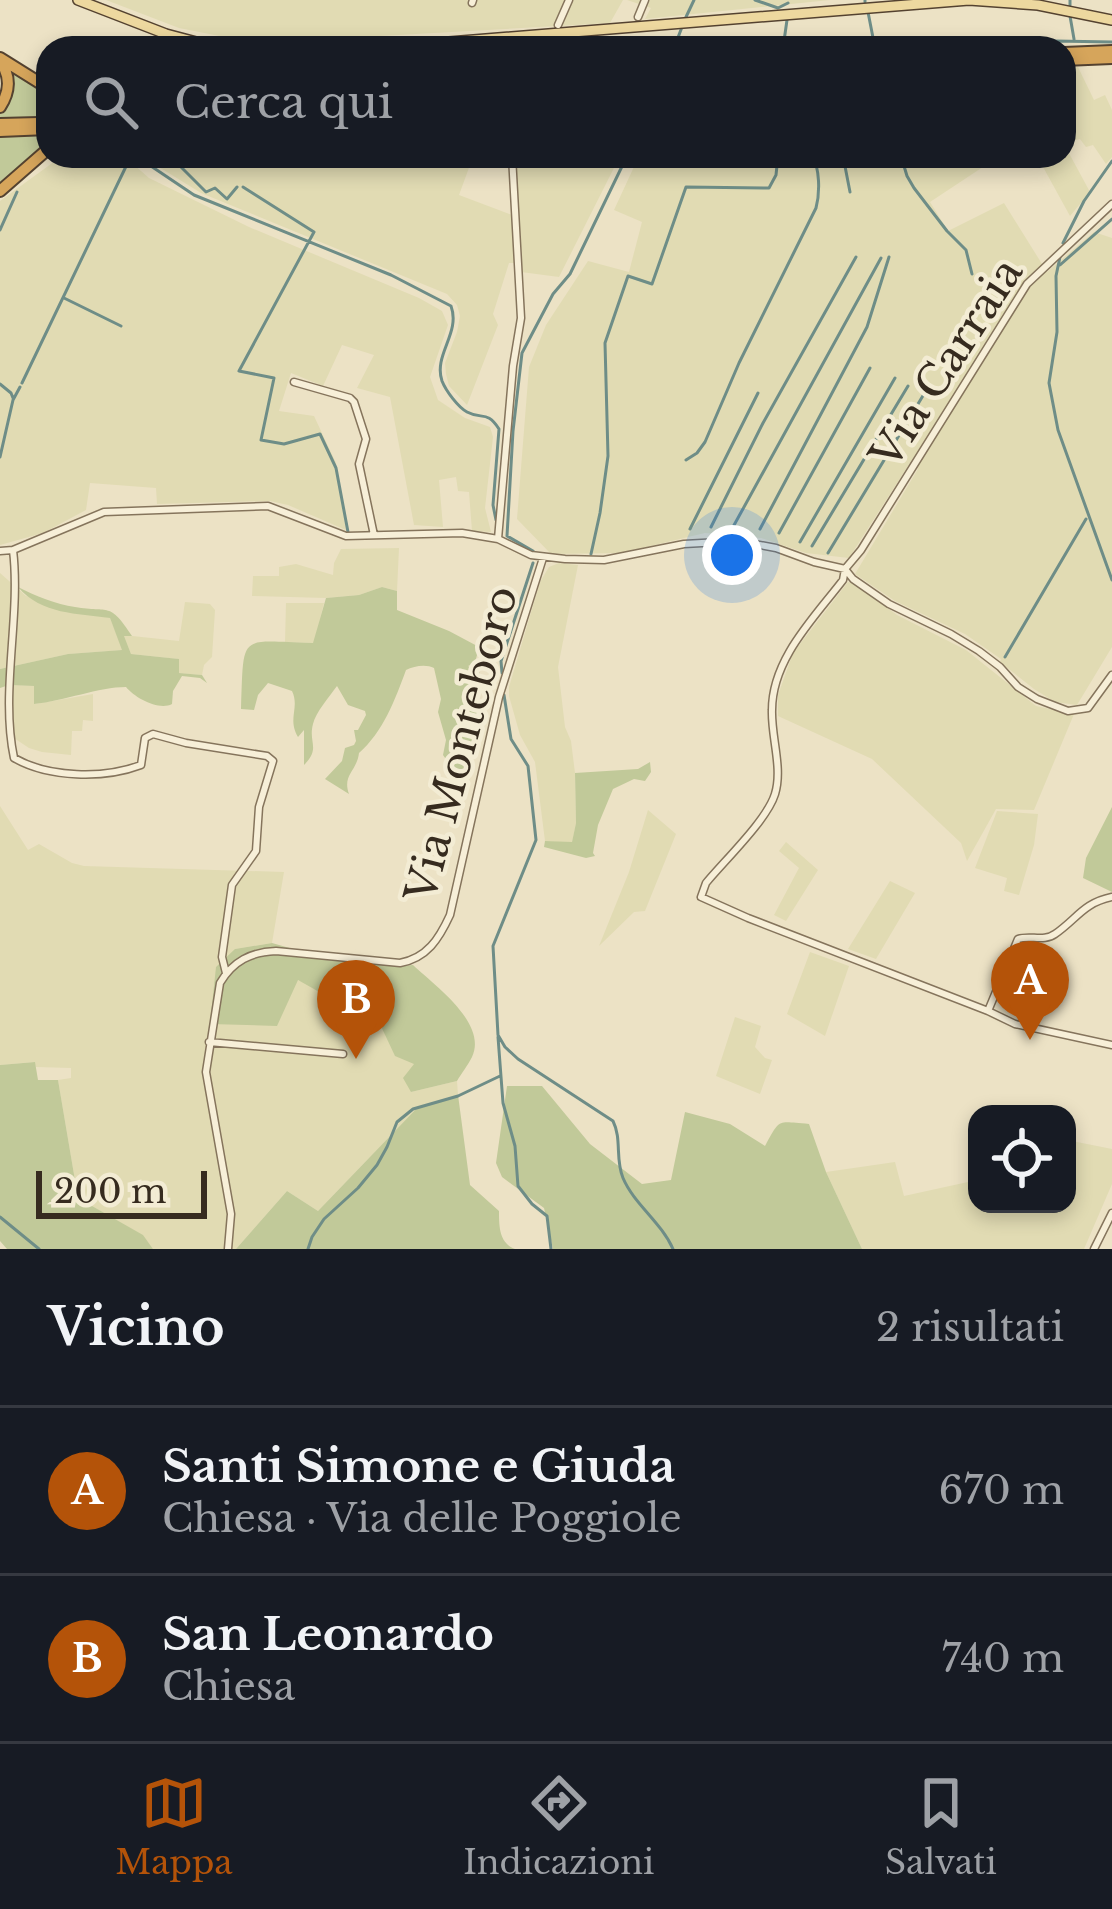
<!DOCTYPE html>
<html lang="it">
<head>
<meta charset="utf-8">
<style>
  body { margin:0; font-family:"Libre Baskerville",serif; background:#20242c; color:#f1f3f6 }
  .controls { position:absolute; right:36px; bottom:36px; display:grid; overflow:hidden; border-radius:24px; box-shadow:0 6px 18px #0003 }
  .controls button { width:108px; height:108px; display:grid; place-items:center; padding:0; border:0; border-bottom:3px solid #363941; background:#171b24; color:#f1f3f6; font:60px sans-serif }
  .scale { position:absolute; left:36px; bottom:30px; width:171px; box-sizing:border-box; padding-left:12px; border:6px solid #362b1f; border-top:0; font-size:33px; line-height:42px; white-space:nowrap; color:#362b1f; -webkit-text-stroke:9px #f3ecd4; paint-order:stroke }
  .you { position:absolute; left:732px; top:555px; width:42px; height:42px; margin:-30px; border:9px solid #fff; border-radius:50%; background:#1a73e8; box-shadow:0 0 0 18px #1a73e833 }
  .badge { display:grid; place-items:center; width:78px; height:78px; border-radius:50%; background:#b45309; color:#fff; font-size:39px; font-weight:700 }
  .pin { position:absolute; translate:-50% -99px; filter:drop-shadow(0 3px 6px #0008) }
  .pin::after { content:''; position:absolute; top:63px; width:42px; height:36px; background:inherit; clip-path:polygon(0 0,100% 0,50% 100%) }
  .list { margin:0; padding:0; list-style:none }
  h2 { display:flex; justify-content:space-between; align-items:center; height:156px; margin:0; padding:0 48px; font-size:51px }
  h2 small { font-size:39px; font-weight:400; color:#9ea1a6 }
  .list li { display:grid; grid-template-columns:78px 1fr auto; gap:36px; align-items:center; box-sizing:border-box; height:168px; padding:0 48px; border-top:3px solid #363941 }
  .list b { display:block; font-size:45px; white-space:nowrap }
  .list p { margin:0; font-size:39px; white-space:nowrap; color:#9ea1a6 }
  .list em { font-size:39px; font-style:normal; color:#9ea1a6 }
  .icon { flex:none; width:66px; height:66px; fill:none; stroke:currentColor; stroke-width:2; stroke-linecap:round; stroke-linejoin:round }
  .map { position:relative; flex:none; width:1112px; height:1249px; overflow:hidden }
  .search { position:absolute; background:#171b24; box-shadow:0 6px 18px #0003; left:36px; right:36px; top:36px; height:132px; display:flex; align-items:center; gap:30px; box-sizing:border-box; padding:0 42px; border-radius:36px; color:#9ea1a6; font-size:45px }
  .sheet { height:492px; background:#171b24 }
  nav { display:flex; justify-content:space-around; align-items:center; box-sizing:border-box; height:168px; border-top:3px solid #363941; background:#171b24; font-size:33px; color:#9ea1a6 }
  nav a { display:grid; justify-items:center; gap:6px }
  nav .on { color:#b45309 }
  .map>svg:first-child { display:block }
</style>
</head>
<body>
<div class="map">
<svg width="1112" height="1249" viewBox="0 0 1112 1249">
  <rect width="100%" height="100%" fill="#ece2c5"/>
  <path fill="#e1dbb3" d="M106,0H623L610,23L255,43L179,28Z
    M627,0H830L645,19L651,8Z
    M1078,67L1094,100L1105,95L1112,110V157L1106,164L1093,145L1086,147L1080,139L1064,143V68Z
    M1064,144L1090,192L1070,216L1037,156H1064Z
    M62,156H124L149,178L249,227L419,298L442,311L448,325L430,377L438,400L465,418L490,427L493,437L485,508L491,532L472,531L469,492L458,491L456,477L439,480L443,527L414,525L390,397L357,388L374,355L342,345L323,386L291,373L279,411L314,416L336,463L346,530L288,505L270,501L157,504L156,488L90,483L86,510L43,533L0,545V201Z
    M147,156H450L470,165L459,195L517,217L515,156H620L559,277L521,272L520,263H509L493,314L498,325L467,405L449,386L446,374L445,363L457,332L460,316L457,305L447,294L201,193L154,164Z
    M639,156H987L989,163L930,202L948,231L1004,203L1047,272L1094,232L1112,238V647L1077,705L1055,702L1034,689L1000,662L1001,659L965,634L895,601L855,574L918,469L910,463L849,558L806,553L761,538L705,533L621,553L551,554L517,519L529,367L546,325L588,261L629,272L642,222L614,210Z
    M399,548L397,591L382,587L359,595L326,598L252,596L253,576H279V567L296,564L333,575L334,563L341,549Z
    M559,563L578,565L558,667L565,727L571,741L575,773L576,823L572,843L545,841L535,762L520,735L509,696V687L540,582L549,567Z
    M0,573L26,596L110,618L123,650L68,654L0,669Z
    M848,582L853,583L897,615L966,650L1036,706L1074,714L1034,810L996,809L967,861L961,843L872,759L778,716V695L793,653Z
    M185,602L210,604L215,610L212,657L204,665L202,675L178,673V659L131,654L123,635L179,641Z
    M286,603H324L314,643L285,642Z
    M9,685L35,686V704L93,694V721L83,720L82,731H72L71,755L42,752L29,748L11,736Z
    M0,806L28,850L39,844L72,863L84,866L284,872L272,943L235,949L297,980L359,995H381L415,1064L411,1092L457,1081L458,1095L418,1107L318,1211L287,1191L236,1249H153L142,1235L78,1198L58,1080L71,1078V1068L36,1067L34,1062L0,1065Z
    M648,810L676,834L645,911L634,912L599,946L629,872Z
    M997,811L1038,814L1034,845L1019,895L1004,891L1007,878L975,868Z
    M786,842L818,870L786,921L774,915L799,868L779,851Z
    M890,881L915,893L876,959L848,949Z
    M810,952L849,966L825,1036L787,1014Z
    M735,1017L761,1026L755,1047L765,1058L772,1060L760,1094L716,1076Z
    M1067,1140L1112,1149V1184L1084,1249H862L826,1172L895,1162L904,1196L977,1180V1204H1067Z"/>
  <path fill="#c1c999" d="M8,67L48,93V116L0,118V112C14,96 12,87 8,67Z
    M48,134V144C30,155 18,172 0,186V137Z
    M18,587C35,596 56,604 75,607C110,613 109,601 132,636H124L131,654L179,659V673L202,675L207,683L200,678L182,676L173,691L172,704C159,711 135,698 126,687C99,687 64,701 34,704V686L9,685L0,688V669L68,654L122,650L110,618C77,613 42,615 18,587Z
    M382,587L397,591V610L449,631L479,647L475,663L468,666L480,673V679L473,754L459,778L443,755L446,740L438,712L441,699L434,668C426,664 414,666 406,670C395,700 383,732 359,753C357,771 342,775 349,794L325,779L342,761L345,748L354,745L356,741L354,730H358L366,715L365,711L348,705L337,686C329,697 316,712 313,724C308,743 321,748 304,765V730L298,737C287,718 300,708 292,691L268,683L258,695L254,710L241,709C244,631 238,641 313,643L326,598L359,595Z
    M650,762L651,772L645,781L634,779L613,789L598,825L593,853L595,856L586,858L544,847L545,841L572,842L576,823L575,773L638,769Z
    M1112,807V892L1083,878L1086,858Z
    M272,943L293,949L399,966L413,965C434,985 488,1023 472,1057C468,1065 461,1074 457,1081L411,1092L403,1078L414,1064L395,1056L379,1022L381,995L321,993L298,980L277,1026L210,1024L216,967L235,949Z
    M35,1062L38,1080H58L78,1198L143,1235L153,1249H7L0,1241V1065Z
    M507,1086H542L590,1144L642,1184L671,1180L685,1112L730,1124L765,1146C781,1117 777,1122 809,1124L826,1172L862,1249H553L544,1208L502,1177L496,1163Z
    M458,1095L470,1185L499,1211C499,1226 499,1243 515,1249H236L287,1191L318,1211L418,1107Z"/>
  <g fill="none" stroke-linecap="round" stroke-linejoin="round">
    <path stroke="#6e8d87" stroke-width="3" d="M755,0L778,8L788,3
      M865,0V2
      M1070,0V5
      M868,12L875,48
      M1070,16L1074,39
      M686,17L694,0
      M674,48L682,27
      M783,48L787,20
      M978,48L1055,41L1112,42
      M1064,71L1074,70
      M136,156L194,195L391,275L451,306C461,333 433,355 442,381C446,391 458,407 467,412C482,420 487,410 499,429L493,505L496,520
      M170,156L206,192L215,188L227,199L237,187
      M843,156L850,192
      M901,156L907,176L914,188L947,231L966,250L972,274
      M243,187L314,232L239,371L274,378L261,440L284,444L320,434L336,468L348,532
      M0,230L17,192
      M1063,243L1084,201L1112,161
      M1060,257L1056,276L1057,332L1049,383L1058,430L1112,580
      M1060,265L1112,219
      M64,298L121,326
      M22,383L131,156
      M0,384L11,393L13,398
      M0,457L13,400L20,387
      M686,460L697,453L705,442L739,363L816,208C820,193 820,168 812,156
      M711,527L763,423L856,257
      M733,527L881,258
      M690,529L758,393
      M760,529L867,327L889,257
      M779,533L870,368
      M800,542L895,378
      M812,546L908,386
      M533,551L507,536L513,431L522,353L553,294L570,274L627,156
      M828,553L924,394
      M591,554L600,513L608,456L605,343L628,276L652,284L686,187L769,188L776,175L778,156
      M1005,657L1086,519
      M502,673L501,661L533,563
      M504,695L511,739L528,766L536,840L493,946L498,1035L505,1047L518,1059L613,1121C622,1139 615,1159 623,1178C634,1204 661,1222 673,1249
      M498,1037L503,1103L515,1146L518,1186L532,1204L547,1216L551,1249
      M0,1217L39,1249
      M308,1249L312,1237L324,1219L358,1188L377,1165L387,1147L397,1122L413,1109L458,1096L500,1076"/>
    <g stroke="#85745c" stroke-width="9">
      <path id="minor" d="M472,3L473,0
        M638,17L645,0
        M558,25L569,0
        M549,48L552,40
        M1112,204L1027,284L861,550L845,569L843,580C814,618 772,659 772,710C771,737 783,768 775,794C767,820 725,860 706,883L701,897L748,918L988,1011L1018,939C1030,935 1044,942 1055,934C1077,919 1083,903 1112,897
        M294,382L350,398L354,402L366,439L359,464L374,535
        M498,539L513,366L521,318L512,156
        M13,550C21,616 0,692 14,758C49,778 104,779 141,765L145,738L153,734L186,743L267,756L273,761L259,807L256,851L232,885L222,957L226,973
        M0,551L13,550L104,512L268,506L346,536L462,533L498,539L531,555L565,559L604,560L684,544L738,541L776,548L814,562L845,569L853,579L889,604L951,634L979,651L1000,667L1018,687L1037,699L1068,711L1088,708L1112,675
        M988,1011L1015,1024L1112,1045
        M209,1042L343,1054
        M228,1249L231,1214L206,1072L220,983C233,961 251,952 276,951L400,963C427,958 439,939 450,915L499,697L543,558
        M1094,1249L1112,1213"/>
    </g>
    <g stroke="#544230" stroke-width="12">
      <path id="major" d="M78,0L166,34L219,48
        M375,48L969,0L1038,5L1112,20"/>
    </g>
    <g stroke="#544230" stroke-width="14">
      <path id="highway" d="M1064,53L1112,51
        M0,58L48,88
        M1064,60L1112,58
        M0,61C11,76 10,92 0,107
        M0,124L39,123
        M0,131L48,129
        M0,191L48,149"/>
    </g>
    <use href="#minor" stroke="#f7efd8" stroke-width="6"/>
    <use href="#major" stroke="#edd89f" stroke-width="9"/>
    <use href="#highway" stroke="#d6a55b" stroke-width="10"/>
  </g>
  <g text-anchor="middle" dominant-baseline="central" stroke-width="9" stroke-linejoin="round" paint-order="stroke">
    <g font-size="42" fill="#362b1f" stroke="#f3ecd4">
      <text transform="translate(946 363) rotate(-57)">Via Carraia</text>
      <text transform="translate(461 744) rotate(-75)">Via Monteboro</text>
    </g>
  </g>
</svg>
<div class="controls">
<button><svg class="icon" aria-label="locate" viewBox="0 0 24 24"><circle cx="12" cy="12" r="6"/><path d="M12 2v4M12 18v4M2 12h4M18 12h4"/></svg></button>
</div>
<div class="scale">200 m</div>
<div class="you"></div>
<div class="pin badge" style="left:1030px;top:1040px">A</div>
<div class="pin badge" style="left:356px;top:1059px">B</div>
<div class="search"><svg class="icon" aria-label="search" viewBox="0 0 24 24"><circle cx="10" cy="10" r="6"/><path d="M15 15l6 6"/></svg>Cerca qui</div>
</div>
<section class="sheet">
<h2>Vicino<small>2 risultati</small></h2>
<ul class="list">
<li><span class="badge">A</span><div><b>Santi Simone e Giuda</b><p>Chiesa · Via delle Poggiole</p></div><em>670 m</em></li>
<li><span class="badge">B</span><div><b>San Leonardo</b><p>Chiesa</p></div><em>740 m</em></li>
</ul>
</section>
<nav>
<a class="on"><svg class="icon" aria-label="map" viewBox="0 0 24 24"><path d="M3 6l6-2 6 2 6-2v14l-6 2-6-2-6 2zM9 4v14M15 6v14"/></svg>Mappa</a>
<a><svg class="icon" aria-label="directions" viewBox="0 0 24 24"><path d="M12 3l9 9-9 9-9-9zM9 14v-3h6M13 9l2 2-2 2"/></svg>Indicazioni</a>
<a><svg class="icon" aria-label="saved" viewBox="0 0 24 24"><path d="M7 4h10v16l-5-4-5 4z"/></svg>Salvati</a>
</nav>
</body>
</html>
